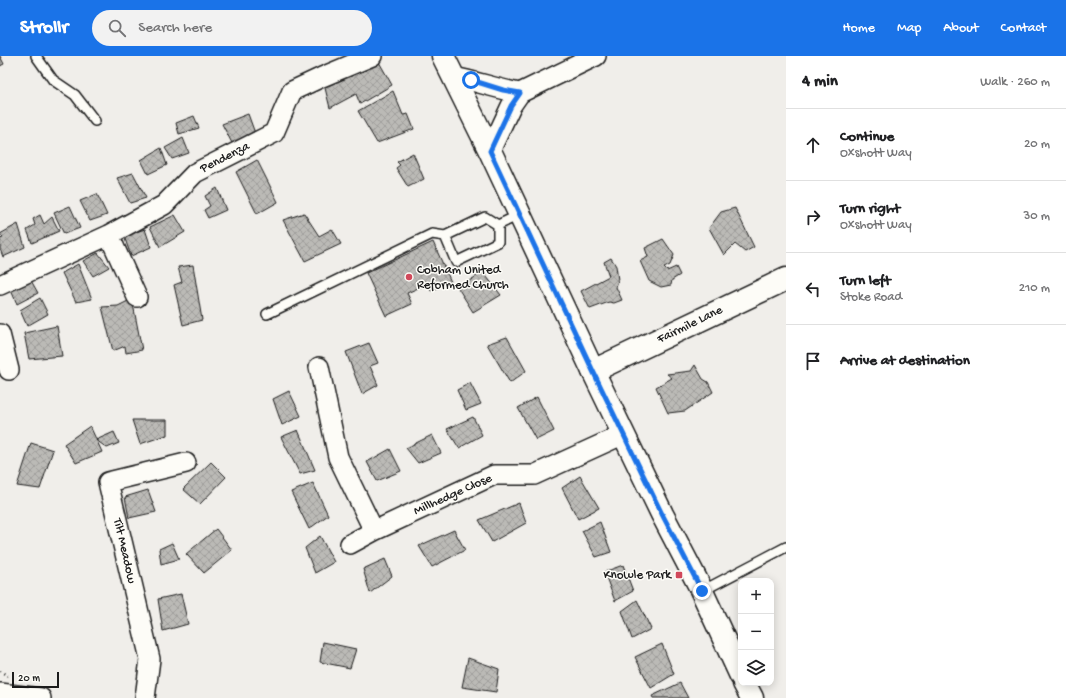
<!DOCTYPE html>
<html lang="en">
<head>
<meta charset="utf-8">
<style>
  body { margin:0; font-family:"Gochi Hand",sans-serif; background:#f2f2f2; color:#202124 }
  .controls { position:absolute; right:12px; bottom:12px; display:grid; overflow:hidden; border-radius:8px; box-shadow:0 2px 10px #0003 }
  .controls button { width:36px; height:36px; display:grid; place-items:center; padding:0; border:0; border-bottom:1px solid #e0e0e0; background:#fff; color:#202124; font:20px sans-serif }
  .scale { position:absolute; left:12px; bottom:10px; width:47px; box-sizing:border-box; padding-left:4px; border:2px solid #1c1c1c; border-top:0; font-size:11px; line-height:14px; white-space:nowrap; color:#1c1c1c; -webkit-text-stroke:3px #fdfcf7; paint-order:stroke }
  .stop { position:absolute; width:12px; height:12px; margin:-9px; border:3px solid #1a73e8; border-radius:50%; background:#fff }
  .stop.end { background:#1a73e8; border-color:#fff; box-shadow:0 1px 4px #0008 }
  .list { margin:0; padding:0; list-style:none }
  h2 { display:flex; justify-content:space-between; align-items:center; height:52px; margin:0; padding:0 16px; font-size:17px }
  h2 small { font-size:13px; font-weight:400; color:#757577 }
  .list li { display:grid; grid-template-columns:26px 1fr auto; gap:12px; align-items:center; box-sizing:border-box; height:72px; padding:0 16px; border-top:1px solid #e0e0e0 }
  .list b { display:block; font-size:15px; white-space:nowrap }
  .list p { margin:0; font-size:13px; white-space:nowrap; color:#757577 }
  .list em { font-size:13px; font-style:normal; color:#757577 }
  .icon { flex:none; width:22px; height:22px; fill:none; stroke:currentColor; stroke-width:2; stroke-linecap:round; stroke-linejoin:round }
  .map { position:relative; flex:none; width:786px; height:642px; overflow:hidden }
  header { display:flex; align-items:center; gap:24px; box-sizing:border-box; height:56px; padding:0 20px; background:#1a73e8; color:#fff }
  header strong { font-size:19px }
  nav { display:flex; gap:22px; margin-inline-start:auto; font-size:14px }
  .search { width:280px; height:36px; background:#f2f2f2; display:flex; align-items:center; gap:10px; box-sizing:border-box; padding:0 14px; border-radius:22px; color:#757577; font-size:15px }
  main { display:flex }
  aside { flex:1; background:#fff }
  .map>svg:first-child { display:block }
</style>
</head>
<body>
<header>
<strong>Strollr</strong>
<div class="search"><svg class="icon" aria-label="search" viewBox="0 0 24 24"><circle cx="10" cy="10" r="6"/><path d="M15 15l6 6"/></svg>Search here</div>
<nav><a>Home</a><a>Map</a><a>About</a><a>Contact</a></nav>
</header>
<main>
<div class="map">
<svg width="786" height="642" viewBox="0 0 786 642">
  <defs>
    <pattern id="building-cross-hatch" width="8" height="8" patternUnits="userSpaceOnUse"><rect width="8" height="8" fill="#bbbab6"/><path d="M0 0l8 8M0 8l8-8" fill="none" stroke="#a09f9c"/></pattern>
  </defs>
  <rect width="100%" height="100%" fill="#f0eeea"/>
  <filter id="ink" filterUnits="userSpaceOnUse"><feTurbulence type="fractalNoise" baseFrequency=".025" numOctaves="2"/><feDisplacementMap in="SourceGraphic" scale="8" xChannelSelector="R" yChannelSelector="G"/><feConvolveMatrix kernelMatrix="1 2 1 2 8 2 1 2 1" color-interpolation-filters="sRGB"/></filter>
  <g filter="url(#ink)">
    <path fill="url(#building-cross-hatch)" stroke="#1c1c1c" d="M0,0L4,8L0,10Z
      M379,6L392,29L360,48L356,38L330,52L324,28Z
      M393,35L403,59L408,58L414,73L377,87L358,55Z
      M248,58L256,80L233,89L222,68Z
      M194,60L199,72L179,78L176,67Z
      M183,82L189,97L172,103L165,92Z
      M161,92L167,109L148,118L141,104Z
      M413,97L424,123L408,131L396,112L400,109L397,106Z
      M257,104L278,146L257,158L236,116Z
      M133,117L146,142L130,147L117,122Z
      M217,132L226,154L208,162L204,154L210,150L205,140Z
      M97,138L107,159L90,165L80,145Z
      M70,150L80,172L64,178L54,157Z
      M735,152L754,191L745,196L735,188L724,199L709,172L721,156Z
      M304,157L319,180L332,173L341,188L305,205L283,164Z
      M40,159L44,168L52,161L59,175L32,187L27,174L35,169L33,163Z
      M175,159L185,176L160,191L150,171Z
      M18,168L25,191L3,201L0,193V183L3,182L0,178Z
      M145,173L151,191L131,200L124,180Z
      M663,183L674,199L670,209L664,212L667,215L676,211L680,219L672,224L671,229L661,231L649,225L640,205L648,201L645,192Z
      M433,186L451,226L431,235L427,228L407,237L412,248L386,260L366,217Z
      M98,197L109,211L93,220L83,205Z
      M611,202L616,210L618,224L616,231L622,244L614,247L609,246L590,253L581,235L609,220L604,206Z
      M78,208L92,243L76,246L62,217Z
      M193,209L202,264L183,269L174,229L182,226L178,211Z
      M483,216L501,239L473,256L458,232Z
      M29,221L38,237L17,248L10,232Z
      M40,242L48,258L27,270L20,254Z
      M132,243L142,294L126,297L125,290L113,295L102,251L118,250Z
      M57,270L62,300L29,303L24,277Z
      M507,281L526,315L510,327L487,288Z
      M369,287L378,307L370,310L378,329L362,338L346,296Z
      M695,309L703,323L708,326L713,336L685,355L668,357L656,331L672,322L667,318L691,315Z
      M470,327L481,348L466,354L457,334Z
      M289,335L301,360L282,369L273,343Z
      M537,341L554,375L536,384L518,352Z
      M473,361L482,379L459,392L447,373Z
      M132,364H167V379L140,388Z
      M90,370L102,396L76,407L64,388Z
      M298,374L315,414L300,418L281,381Z
      M114,376L119,387L107,392L96,384Z
      M432,379L441,397L418,407L406,392Z
      M31,387L53,394L40,433L17,430Z
      M390,393L401,415L377,425L367,406Z
      M211,406L226,421L200,448L183,433Z
      M580,420L599,452L578,463L562,432Z
      M313,427L328,459L309,473L291,436Z
      M148,434L156,456L129,462L125,441Z
      M519,447L526,467L492,486L479,464Z
      M600,466L611,496L596,501L582,475Z
      M216,473L232,494L204,517L186,498Z
      M454,474L465,494L432,511L419,490Z
      M320,480L334,506L315,517L305,492Z
      M172,487L179,503L161,508L159,493Z
      M385,503L392,520L370,537L363,513Z
      M623,509L633,535L615,545L604,516Z
      M181,538L188,568L163,575L158,543Z
      M637,544L651,573L632,583L622,555Z
      M323,586L356,593L350,612L320,606Z
      M662,588L674,618L651,632L635,601Z
      M468,602L499,613L496,636L462,631Z
      M680,627L688,642H653L652,640Z"/>
    <g fill="none" stroke-linecap="round" stroke-linejoin="round">
      <g stroke="#1c1c1c" stroke-width="12">
        <path id="lane" d="M36,0L53,24L75,39L95,65
          M445,180L456,206L498,186V169
          M267,258L432,178L445,180L485,161L498,169L519,159
          M702,535L786,491"/>
      </g>
      <g stroke="#1c1c1c" stroke-width="22">
        <path id="street" d="M453,21C476,25 497,33 520,37
          M490,95L511,50L520,37L596,0
          M109,179L137,241
          M0,229L109,179L164,149L195,117L274,77L292,35L322,21L372,0
          M0,278L9,314
          M319,311L338,401L374,475L494,419H534L624,378
          M350,488L374,475
          M0,637L41,642
          M145,642L150,603L108,426L186,407"/>
      </g>
      <g stroke="#1c1c1c" stroke-width="25">
        <path id="secondary" d="M593,315L786,223"/>
      </g>
      <g stroke="#1c1c1c" stroke-width="25">
        <path id="primary" d="M443,0L490,95L593,315L662,458L699,529L741,620
          M744,627L752,642"/>
      </g>
      <path stroke="#1c1c1c" stroke-width="2.5" stroke-dasharray="1 3" stroke-linecap="butt" d="M0,615L8,620"/>
      <use href="#lane" stroke="#fdfcf7" stroke-width="9"/>
      <use href="#street" stroke="#fdfcf7" stroke-width="19"/>
      <use href="#secondary" stroke="#fdfcf7" stroke-width="22"/>
      <use href="#primary" stroke="#fdfcf7" stroke-width="22"/>
    </g>
  </g>
  <g fill="none" stroke-linecap="round" stroke-linejoin="round" filter="url(#ink)">
    <path stroke="#1a73e8" stroke-width="5" d="M471,24L503,34L520,37L511,50L490,95L593,315L662,458L702,535"/>
  </g>
  <g fill="#d1495b" stroke="#fdfcf7" stroke-width="1.5">
    <circle cx="409" cy="221" r="4"/>
    <rect x="675" y="515" width="8" height="8" rx="2"/>
  </g>
  <g text-anchor="middle" dominant-baseline="central" stroke-width="3" stroke-linejoin="round" paint-order="stroke">
    <g font-size="13" fill="#1c1c1c" stroke="#fdfcf7">
      <text transform="translate(225 102) rotate(-27)">Pendenza</text>
      <text transform="translate(690 269) rotate(-26)">Fairmile Lane</text>
      <text transform="translate(453 439) rotate(-24)">Millhedge Close</text>
      <text transform="translate(124 495) rotate(77)">Tilt Meadow</text>
    </g>
    <g font-size="13" fill="#1c1c1c" stroke="#fdfcf7" text-anchor="start">
      <text x="417" y="214">Cobham United<tspan x="417" dy="15">Reformed Church</tspan></text>
      <text x="671" y="519" text-anchor="end">Knowle Park</text>
    </g>
  </g>
</svg>
<div class="controls">
<button>+</button>
<button>−</button>
<button><svg class="icon" aria-label="layers" viewBox="0 0 24 24"><path d="M12 4l9 5-9 5-9-5zM3 14l9 5 9-5"/></svg></button>
</div>
<div class="scale">20 m</div>
<div class="stop" style="left:471px;top:24px"></div>
<div class="stop end" style="left:702px;top:535px"></div>
</div>
<aside>
<h2>4 min<small>Walk · 260 m</small></h2>
<ul class="list">
<li><svg class="icon" aria-label="ahead" viewBox="0 0 24 24"><path d="M12 20V5M6 11l6-6 6 6"/></svg><div><b>Continue</b><p>Oxshott Way</p></div><em>20 m</em></li>
<li><svg class="icon" aria-label="right" viewBox="0 0 24 24"><path d="M7 20v-9h11M14 6l5 5-5 5"/></svg><div><b>Turn right</b><p>Oxshott Way</p></div><em>30 m</em></li>
<li><svg class="icon" aria-label="left" viewBox="0 0 24 24"><path d="M17 20v-9H6M10 6l-5 5 5 5"/></svg><div><b>Turn left</b><p>Stoke Road</p></div><em>210 m</em></li>
<li><svg class="icon" aria-label="arrive" viewBox="0 0 24 24"><path d="M6 21V4h12l-3 4 3 4H6"/></svg><div><b>Arrive at destination</b></div></li>
</ul>
</aside>
</main>
</body>
</html>
